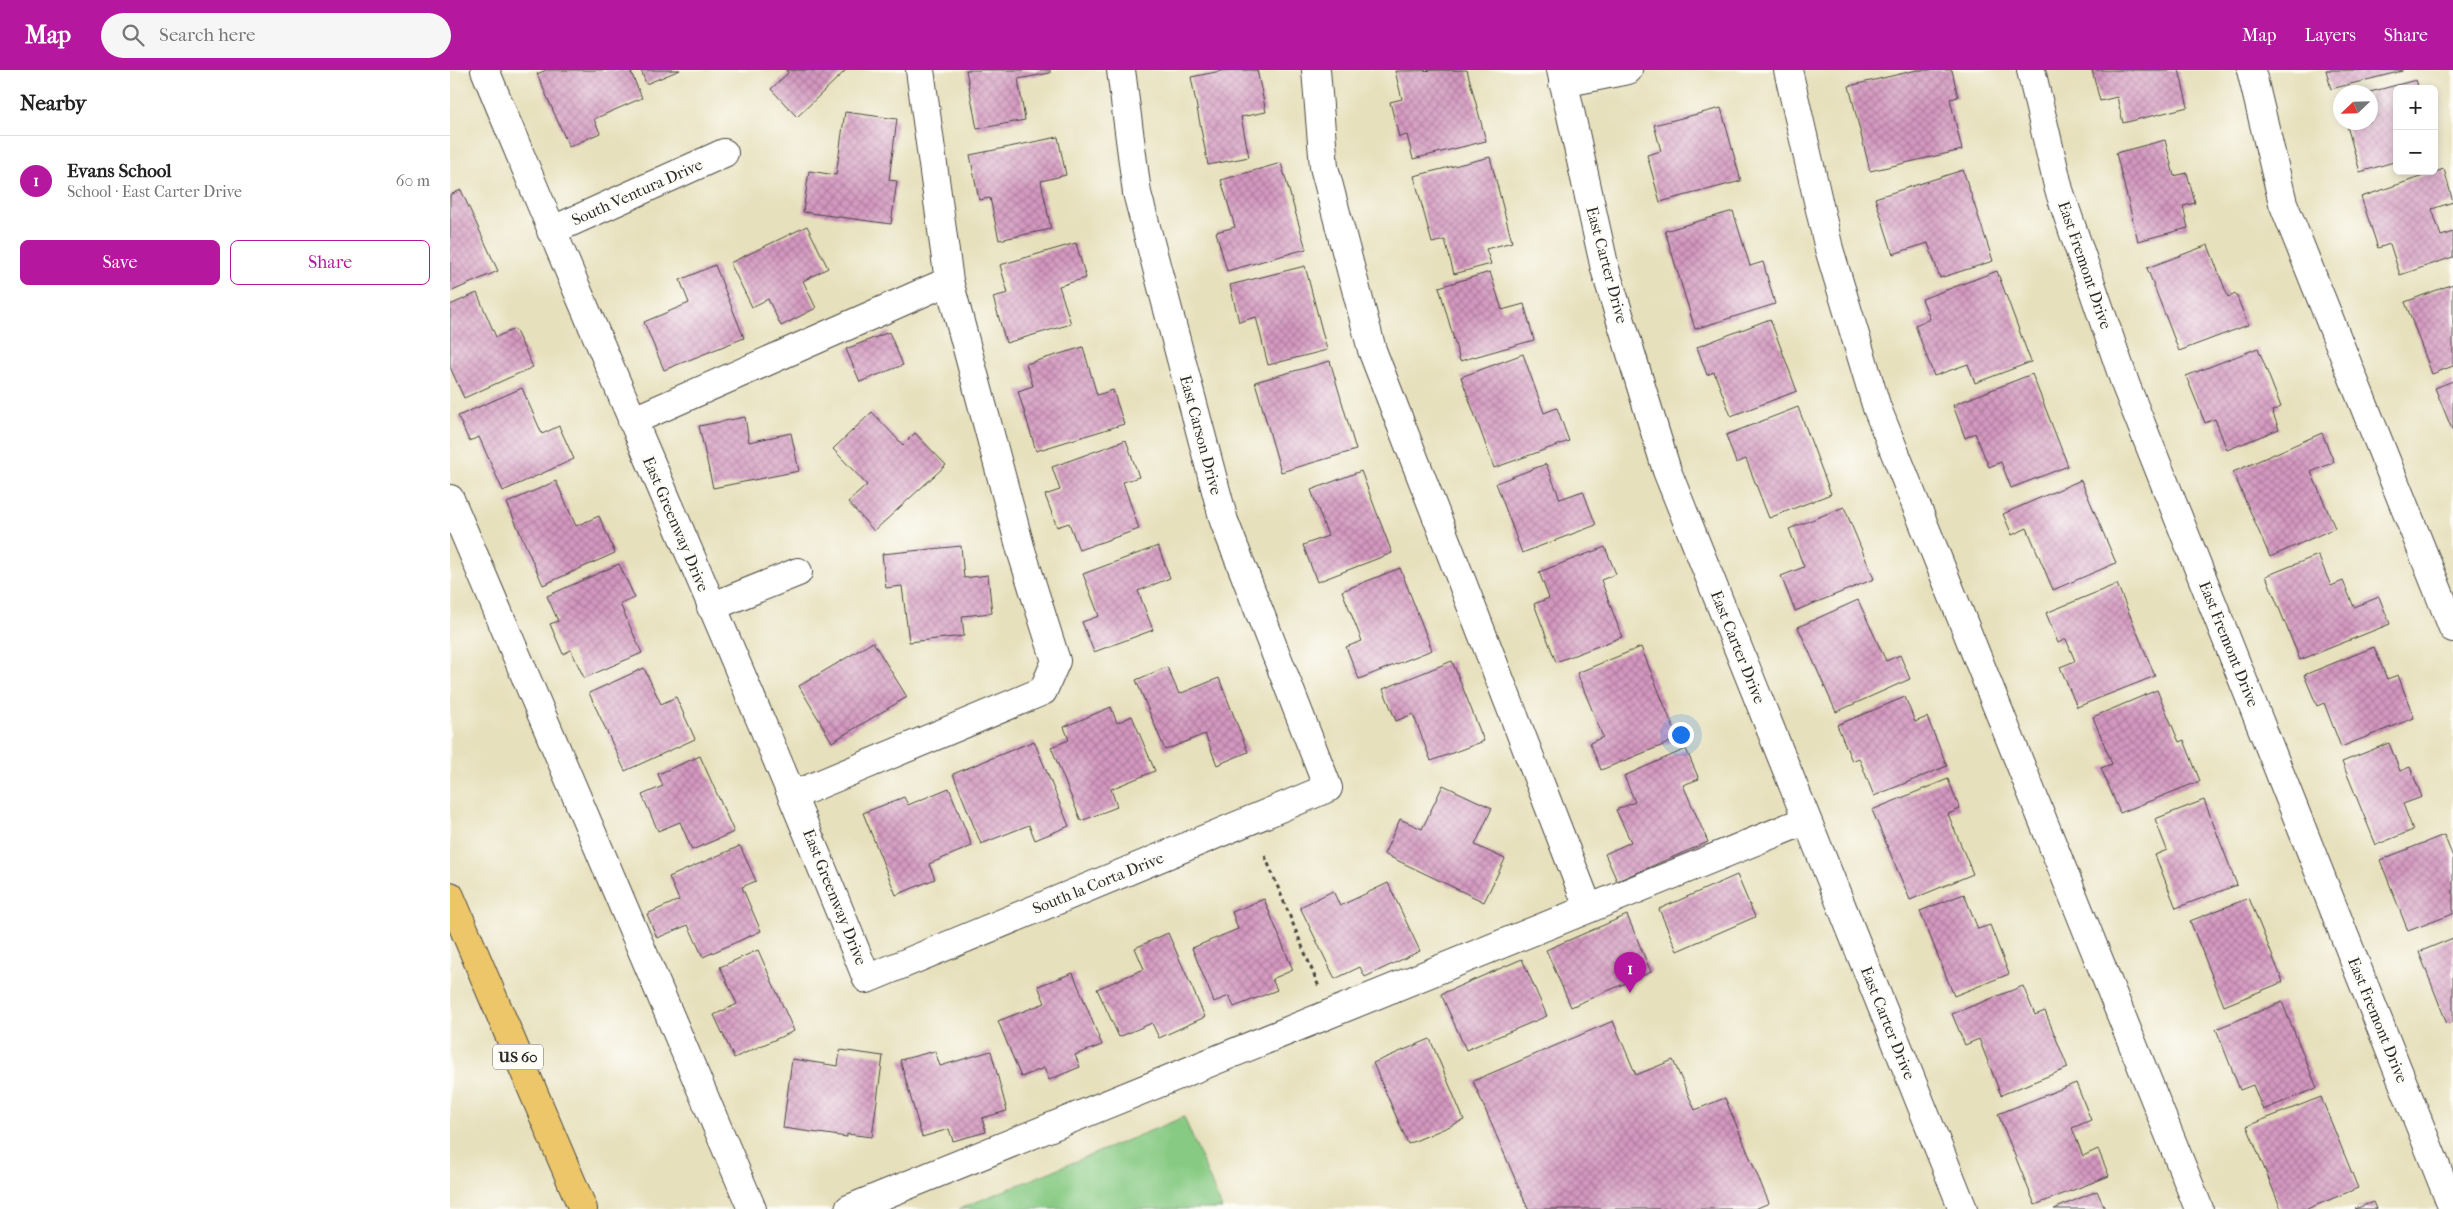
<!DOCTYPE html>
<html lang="en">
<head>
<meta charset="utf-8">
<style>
  body { margin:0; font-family:"IM FELL French Canon",serif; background:#f6f6f6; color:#222 }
  .controls { position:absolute; right:15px; top:15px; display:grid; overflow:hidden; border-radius:8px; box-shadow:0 2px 8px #0003 }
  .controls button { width:45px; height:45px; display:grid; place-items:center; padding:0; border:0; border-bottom:1px solid #e0e0e0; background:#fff; color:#222; font:25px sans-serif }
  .compass { position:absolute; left:1883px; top:15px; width:45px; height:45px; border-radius:50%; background:#fff; box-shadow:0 2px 8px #0003; rotate:247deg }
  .you { position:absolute; left:1230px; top:664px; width:18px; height:18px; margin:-12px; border:4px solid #fff; border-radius:50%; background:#1a73e8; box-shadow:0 0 0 8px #1a73e833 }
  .badge { display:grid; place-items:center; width:32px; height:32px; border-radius:50%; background:#b5179e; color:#fff; font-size:16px; font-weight:700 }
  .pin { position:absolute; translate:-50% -41px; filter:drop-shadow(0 1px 2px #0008) }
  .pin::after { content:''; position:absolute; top:26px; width:18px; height:15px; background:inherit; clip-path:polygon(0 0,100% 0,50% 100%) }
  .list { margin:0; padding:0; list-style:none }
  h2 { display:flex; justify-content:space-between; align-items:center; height:65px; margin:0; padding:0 20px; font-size:21px }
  h2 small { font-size:16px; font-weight:400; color:#767676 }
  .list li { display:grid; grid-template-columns:32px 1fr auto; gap:15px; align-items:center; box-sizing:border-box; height:90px; padding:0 20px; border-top:1px solid #e0e0e0 }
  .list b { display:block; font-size:19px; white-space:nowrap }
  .list p { margin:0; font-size:16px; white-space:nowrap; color:#767676 }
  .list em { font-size:16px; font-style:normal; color:#767676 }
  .actions { display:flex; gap:10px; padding:15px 20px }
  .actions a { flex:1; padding:11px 0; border:1px solid #b5179e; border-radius:8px; text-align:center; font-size:18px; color:#b5179e }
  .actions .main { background:#b5179e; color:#fff }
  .icon { flex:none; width:28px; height:28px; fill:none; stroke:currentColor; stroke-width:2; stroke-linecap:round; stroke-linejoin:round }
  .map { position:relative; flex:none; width:2003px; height:1139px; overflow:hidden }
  header { display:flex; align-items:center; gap:30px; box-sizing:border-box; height:70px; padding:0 25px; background:#b5179e; color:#fff }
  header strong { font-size:24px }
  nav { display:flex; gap:28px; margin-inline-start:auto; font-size:18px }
  .search { width:350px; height:45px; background:#f6f6f6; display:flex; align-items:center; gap:12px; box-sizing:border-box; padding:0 18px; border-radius:28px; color:#767676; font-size:19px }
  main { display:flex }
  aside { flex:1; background:#fff }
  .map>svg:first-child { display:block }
</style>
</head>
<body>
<header>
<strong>Map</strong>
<div class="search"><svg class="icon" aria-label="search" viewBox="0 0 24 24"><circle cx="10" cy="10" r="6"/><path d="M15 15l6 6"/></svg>Search here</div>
<nav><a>Map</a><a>Layers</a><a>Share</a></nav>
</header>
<main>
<aside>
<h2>Nearby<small></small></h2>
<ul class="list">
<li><span class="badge">1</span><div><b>Evans School</b><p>School · East Carter Drive</p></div><em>60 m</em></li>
</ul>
<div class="actions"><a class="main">Save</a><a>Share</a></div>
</aside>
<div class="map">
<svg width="2003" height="1139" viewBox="0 0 2003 1139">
  <defs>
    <pattern id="building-cross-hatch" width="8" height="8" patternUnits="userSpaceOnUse" patternTransform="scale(1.25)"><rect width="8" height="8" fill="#d498c0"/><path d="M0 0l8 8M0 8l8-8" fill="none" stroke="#ac7c9c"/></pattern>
  </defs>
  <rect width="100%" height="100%" fill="#fdfcf7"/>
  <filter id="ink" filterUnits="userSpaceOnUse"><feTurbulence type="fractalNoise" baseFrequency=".02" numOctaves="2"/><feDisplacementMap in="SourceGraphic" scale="10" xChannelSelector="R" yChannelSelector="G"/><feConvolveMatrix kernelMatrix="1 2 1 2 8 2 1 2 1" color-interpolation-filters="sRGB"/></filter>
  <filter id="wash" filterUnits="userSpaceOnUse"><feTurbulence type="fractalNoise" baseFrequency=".0096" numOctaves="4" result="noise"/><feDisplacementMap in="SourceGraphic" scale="20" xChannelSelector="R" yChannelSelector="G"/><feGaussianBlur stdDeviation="1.12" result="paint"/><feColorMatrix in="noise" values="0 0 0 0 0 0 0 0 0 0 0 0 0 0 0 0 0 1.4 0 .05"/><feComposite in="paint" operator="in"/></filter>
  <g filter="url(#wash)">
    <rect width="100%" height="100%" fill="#e7e0bc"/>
    <path fill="#87ca83" stroke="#597a57" d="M734,1047L772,1139H509Z"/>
    <g id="blocks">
      <path fill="url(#building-cross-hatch)" d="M96,0H180L192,28L144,49L150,63L119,77L87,4Z
        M191,0H230L196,14Z
        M336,0H396L347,47L321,19L338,3Z
        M516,0H600V3L568,9L575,50L527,59Z
        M776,0H807L816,42L791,47L799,87L758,95L741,7Z
        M1017,0L1036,71L963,89L957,65L949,67L940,32L952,29L945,1Z
        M1467,0H1502L1508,27L1500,29L1512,80L1420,101L1399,16Z
        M1642,0H1729L1738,37L1673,53L1667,27L1650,31Z
        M1876,0H1952V1L1881,19Z
        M1966,10L1969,19H1947V91L1910,102L1896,52H1920V22Z
        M1271,38L1291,111L1210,132L1197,85L1211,81L1204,55Z
        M395,42L447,49L439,110L447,111L441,154L353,142L359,101L386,105Z
        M608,67L616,105L591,111L601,159L549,170L540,128L529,130L520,85Z
        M1715,70L1724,106L1737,103L1745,133L1733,136L1738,158L1688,171L1666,83Z
        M1040,87L1062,172L1036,179L1041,194L1004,204L995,170L982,173L964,106Z
        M831,93L856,179L777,201L766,162L785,157L771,110Z
        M1994,99L2003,132L1982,139L1991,166L2003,162V187L1950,205L1940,174L1928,178L1911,127Z
        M1513,100L1543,191L1490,208L1478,173L1443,184L1425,128Z
        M11,120L48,201L0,222V125Z
        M1283,141L1300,196L1313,192L1325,234L1245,259L1215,161Z
        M357,156L378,198L353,211L366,238L331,256L318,229L302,237L280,193Z
        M626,173L636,208L609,216L621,254L556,273L543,227L558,223L550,195Z
        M1758,175L1778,227L1786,224L1798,255L1729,281L1697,198Z
        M265,195L294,268L214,300L194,252L239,233L230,210Z
        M855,196L877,280L818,295L806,247L789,252L780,215Z
        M1547,201L1581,292L1525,313L1518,294L1484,306L1465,255L1480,249L1472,229Z
        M1040,202L1052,240L1074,234L1084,270L1010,291L989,217Z
        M2003,214V296L1982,304L1955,232Z
        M27,223L46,267L65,259L83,297L14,328L0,297V235Z
        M1320,249L1347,321L1281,346L1264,302L1257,305L1247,277Z
        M439,262L453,295L410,312L396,279Z
        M633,277L647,325L663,320L674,354L586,381L568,321L583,316L576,294Z
        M1808,278L1831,337L1822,341L1829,359L1777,380L1765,349L1755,353L1736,306Z
        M1073,284L1094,343L1107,338L1119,371L1044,398L1011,307Z
        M880,291L906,380L831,402L805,312Z
        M1582,304L1618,396L1561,418L1551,392L1539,397L1525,363L1515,368L1503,335Z
        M2003,311V362L1985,318Z
        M72,318L92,364L109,356L124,389L53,421L29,367L19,371L8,346Z
        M1348,337L1381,424L1319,448L1296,389L1286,393L1276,365Z
        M422,342L453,375L465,363L496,395L424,461L398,432L417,415L383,379Z
        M295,347L299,372L341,363L349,401L263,418L249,356Z
        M1872,363L1884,392L1861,402L1885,458L1820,487L1783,402Z
        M676,370L689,407L673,412L689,459L629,480L619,453L607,457L595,425L610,420L602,397Z
        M1096,394L1110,429L1133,421L1146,455L1072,483L1046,413Z
        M911,401L942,483L867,512L853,475L878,466L861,420Z
        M1631,410L1666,493L1603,520L1577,458L1562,465L1553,444Z
        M106,411L126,456L149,446L165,483L93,515L57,433Z
        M1394,437L1424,509L1345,541L1331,506L1354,497L1339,459Z
        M511,476L514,508L538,505L542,543L512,546L514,566L459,572L452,516L436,518L432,484Z
        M708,476L720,508L688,521L703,560L644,582L632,552L649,546L633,504Z
        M1155,477L1166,504L1151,510L1172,567L1106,592L1084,534L1099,528L1089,502Z
        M1868,485L1881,516L1893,511L1904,537L1929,527L1940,554L1850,590L1816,506Z
        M169,494L185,528L170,534L192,583L134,608L121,580L113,584L100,554L108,551L97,526Z
        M950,498L982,580L909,609L896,577L912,571L892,521Z
        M1667,514L1705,606L1627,637L1610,597L1625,591L1616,569L1608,573L1596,543Z
        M1408,530L1436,591L1450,585L1460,609L1386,642L1348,557Z
        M423,572L457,627L382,672L349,616Z
        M1191,577L1228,669L1151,700L1140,673L1153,667L1127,603Z
        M1924,577L1937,609L1948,605L1964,648L1891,677L1874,633L1867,636L1854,605Z
        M1002,591L1034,671L981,691L963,644L946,651L933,619Z
        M717,597L729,624L769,608L798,682L767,695L755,664L715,680L686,610Z
        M194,598L211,634L226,627L245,669L175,701L139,623Z
        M1707,620L1729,672L1734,670L1750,711L1670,743L1651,698L1662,694L1643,647Z
        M1455,627L1465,652L1477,647L1497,696L1424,726L1409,688L1402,691L1387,655Z
        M661,637L667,653L682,646L705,701L661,719L667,737L631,751L601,677L619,670L614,657Z
        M584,671L619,756L585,770L579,755L531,774L503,704Z
        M1939,673L1950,701L1960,697L1972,727L1953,734L1963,760L1926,775L1892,692Z
        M1236,679L1249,709L1233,715L1258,772L1167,811L1155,784L1181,772L1166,740L1185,732L1174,706Z
        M250,686L284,762L242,780L230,752L208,761L192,725L213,716L208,704Z
        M1498,709L1510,739L1498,744L1523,804L1460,830L1422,740Z
        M993,715L1042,738L1025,775L1055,789L1034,832L934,784L950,749L972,759Z
        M499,718L522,776L479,794L485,809L446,825L413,743L454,727L458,735Z
        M1754,730L1787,815L1726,838L1705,785L1717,780L1705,749Z
        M1994,765L2003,787V844L1958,861L1930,790Z
        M290,776L306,811L292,817L311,861L253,887L238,855L207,868L197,844L229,830L219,807Z
        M1287,805L1305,847L1227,881L1209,839Z
        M938,813L970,881L915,907L910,897L885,909L850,837L883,821L890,836Z
        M1514,824L1528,859L1540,855L1559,904L1504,926L1470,841Z
        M1799,828L1833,912L1774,936L1740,851Z
        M814,829L843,900L822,909L827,920L784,937L779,926L764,932L742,878L788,859L782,842Z
        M1177,845L1201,902L1121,937L1096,880Z
        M718,863L755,947L709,968L702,953L669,967L647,919L694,899L685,878Z
        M2003,868V952L1997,954L1969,882Z
        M308,880L344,961L284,988L264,945L287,934L270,897Z
        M1072,889L1097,946L1016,980L991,924Z
        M623,903L652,975L625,985L630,997L599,1010L594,998L571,1007L548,951L595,933L588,916Z
        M1573,916L1585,945L1595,941L1618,998L1551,1025L1529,969L1515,975L1502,944Z
        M1832,932L1867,1018L1813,1040L1803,1015L1790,1020L1766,959Z
        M1163,951L1186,1005L1223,990L1245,1040L1275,1028L1319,1133L1305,1139H1078L1023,1011Z
        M980,969L1014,1050L958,1074L923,993Z
        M390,980L433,986L422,1067L397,1064V1067L333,1058L342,989L388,996Z
        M485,981L490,996L541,981L557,1041L532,1048L536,1062L503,1071L499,1059L472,1067L450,990Z
        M1626,1013L1641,1050L1622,1058L1633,1086L1648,1079L1659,1106L1585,1135L1548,1044Z
        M1871,1027L1908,1118L1857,1139H1831L1797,1056Z
        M1647,1121L1655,1139H1604Z
        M1923,1132L1926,1139H1905Z"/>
    </g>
  </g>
  <g filter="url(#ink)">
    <use href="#blocks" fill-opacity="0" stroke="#474641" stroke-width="1"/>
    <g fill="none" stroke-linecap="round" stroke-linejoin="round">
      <g stroke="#474641" stroke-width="30">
        <path id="minor" d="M35,0C160,304 295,604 417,909L878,718L774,451L687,123L671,0
          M866,0L874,97L922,280L1138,837
          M1111,0L1155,199L1217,401L1513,1139
          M1338,0L1379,179L1427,338L1749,1139
          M1581,0L1609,120L1676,316L2003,1139
          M1801,0L1833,133L2003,558
          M1113,13L1178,0
          M101,161L274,83
          M182,351L499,211
          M0,429L302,1139
          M261,537L348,502
          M344,725L593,621L606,591L571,480L499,211L470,0
          M399,1139L1357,750"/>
      </g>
      <g stroke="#474641" stroke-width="30">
        <path id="highway" d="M0,826L133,1139"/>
      </g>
      <path stroke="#474641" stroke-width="3" stroke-dasharray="4 4" stroke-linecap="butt" d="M815,786L869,917"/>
      <use href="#minor" stroke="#fff" stroke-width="28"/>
      <use href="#highway" stroke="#ecc669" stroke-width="28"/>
    </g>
  </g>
  <g text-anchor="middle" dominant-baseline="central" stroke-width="4.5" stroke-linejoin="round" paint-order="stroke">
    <rect fill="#fdfcf7" stroke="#6a6a68" stroke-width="1" x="43" y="974.5" width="50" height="25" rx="4"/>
    <g font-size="15" font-weight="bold" fill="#2b2b2b">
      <text x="68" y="987">US 60</text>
    </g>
    <g font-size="16" fill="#2b2b2b" stroke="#fdfcf7">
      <text transform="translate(187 122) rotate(-24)">South Ventura Drive</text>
      <text transform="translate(1157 195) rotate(75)">East Carter Drive</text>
      <text transform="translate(1635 195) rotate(71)">East Fremont Drive</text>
      <text transform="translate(751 365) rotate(75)">East Carson Drive</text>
      <text transform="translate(226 454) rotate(67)">East Greenway Drive</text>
      <text transform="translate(1779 574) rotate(68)">East Fremont Drive</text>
      <text transform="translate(1288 577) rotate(68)">East Carter Drive</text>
      <text transform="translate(648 813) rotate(-22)">South la Corta Drive</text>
      <text transform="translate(385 827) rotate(68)">East Greenway Drive</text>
      <text transform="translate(1928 950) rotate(68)">East Fremont Drive</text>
      <text transform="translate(1438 953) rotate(68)">East Carter Drive</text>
    </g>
  </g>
</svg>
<div class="controls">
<button>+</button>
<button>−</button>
</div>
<svg class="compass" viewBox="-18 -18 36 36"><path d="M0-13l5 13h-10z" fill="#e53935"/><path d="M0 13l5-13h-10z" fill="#767676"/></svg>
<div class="you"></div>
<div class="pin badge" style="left:1180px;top:923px">1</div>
</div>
</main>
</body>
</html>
